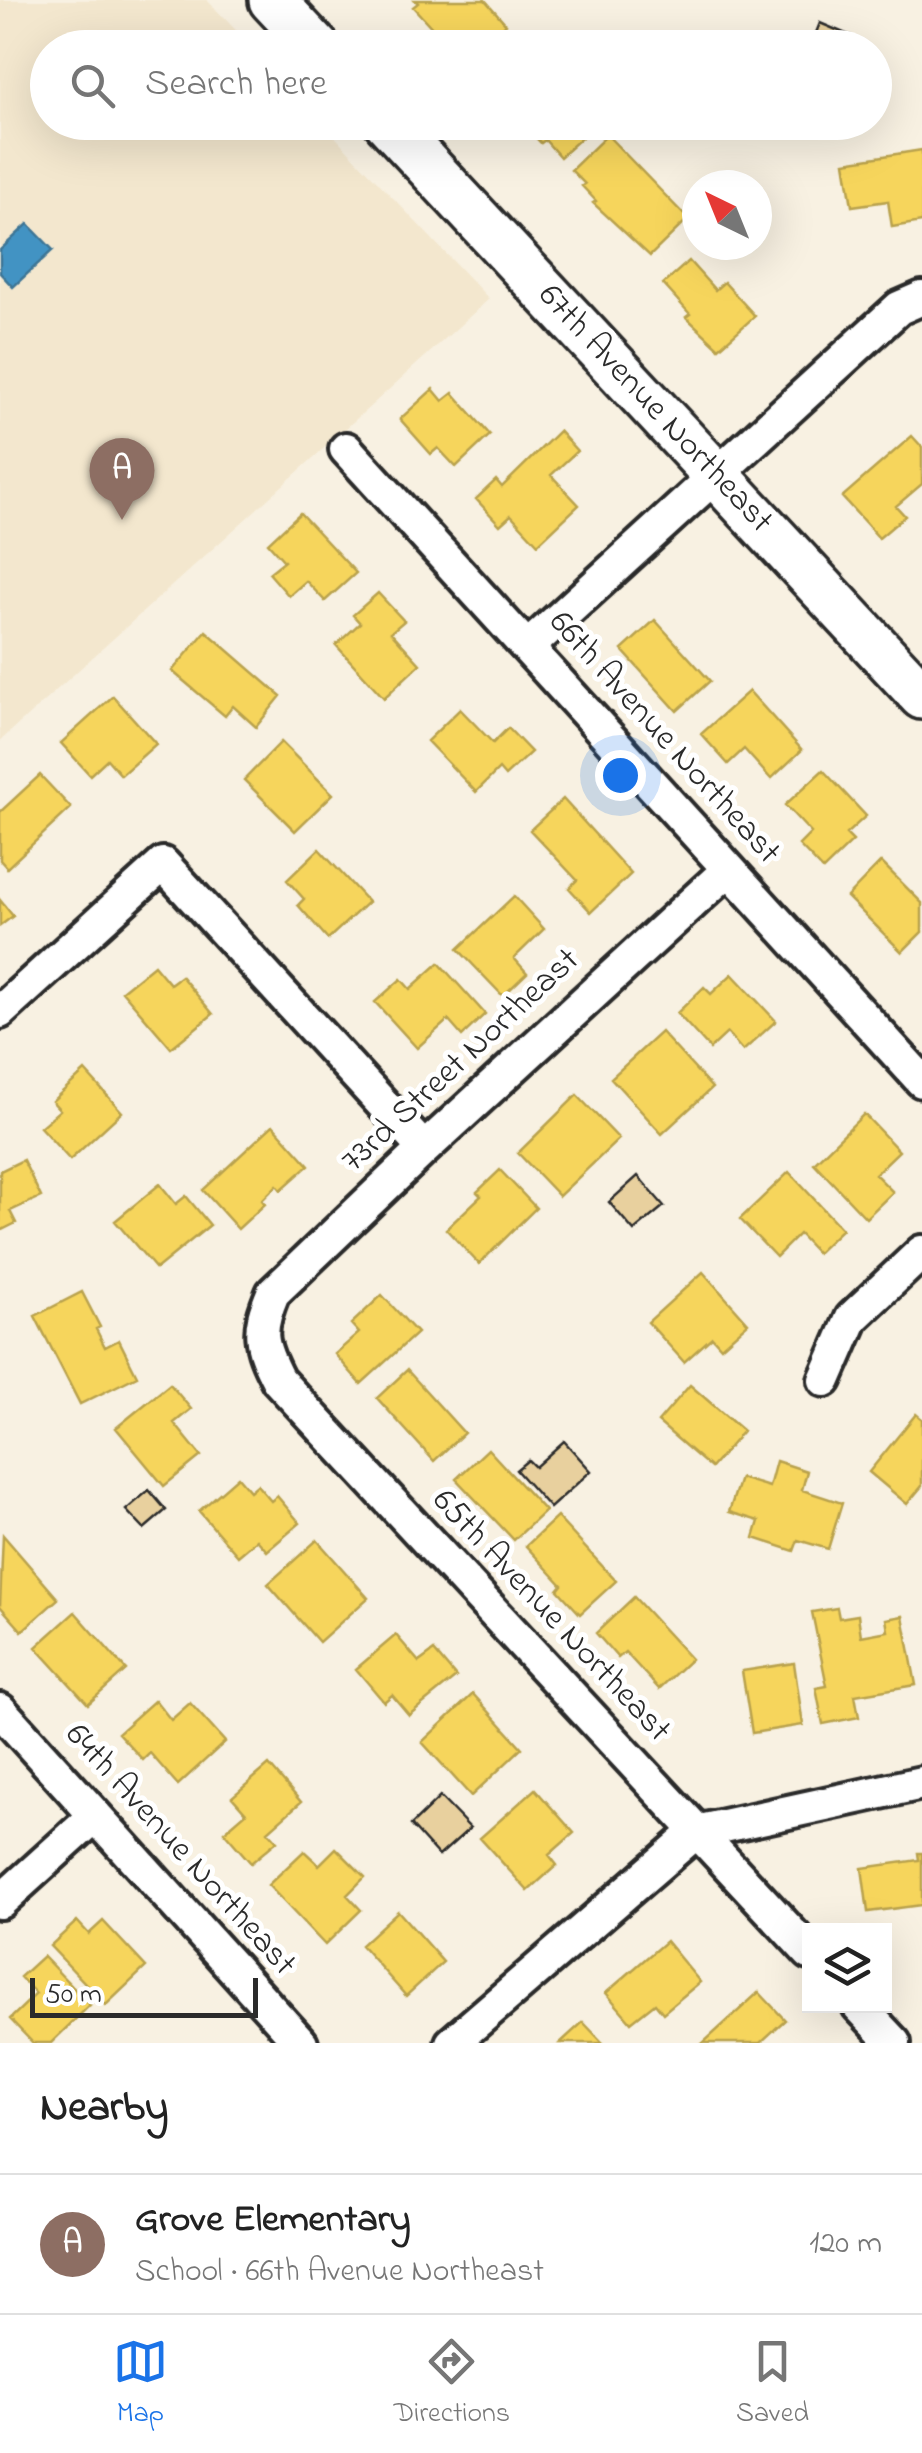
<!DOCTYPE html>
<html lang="en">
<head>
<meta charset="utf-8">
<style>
  body { margin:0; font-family:"Indie Flower",sans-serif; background:#f6f6f6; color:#222 }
  .controls { position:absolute; right:30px; bottom:30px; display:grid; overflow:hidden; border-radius:0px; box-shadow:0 10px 40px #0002 }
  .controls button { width:90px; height:90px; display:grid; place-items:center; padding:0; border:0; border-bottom:2px solid #e0e0e0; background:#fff; color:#222; font:50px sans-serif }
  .compass { position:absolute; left:682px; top:170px; width:90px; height:90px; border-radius:50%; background:#fff; box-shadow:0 10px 40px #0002; rotate:317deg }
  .scale { position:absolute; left:30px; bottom:25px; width:228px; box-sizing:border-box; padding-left:10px; border:5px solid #2b2b2b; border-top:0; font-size:28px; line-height:35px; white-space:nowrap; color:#2b2b2b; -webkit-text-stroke:8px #fff; paint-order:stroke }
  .you { position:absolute; left:620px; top:775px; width:35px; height:35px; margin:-25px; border:8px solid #fff; border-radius:50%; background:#1a73e8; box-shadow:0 0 0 15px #1a73e833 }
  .badge { display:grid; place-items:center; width:65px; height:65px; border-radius:50%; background:#1a73e8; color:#fff; font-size:32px; font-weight:700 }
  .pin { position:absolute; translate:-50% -82px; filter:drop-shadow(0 2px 5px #0008) }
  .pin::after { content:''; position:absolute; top:52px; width:35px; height:30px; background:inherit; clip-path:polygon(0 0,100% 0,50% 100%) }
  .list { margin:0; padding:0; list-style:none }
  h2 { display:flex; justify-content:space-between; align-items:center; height:130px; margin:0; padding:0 40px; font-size:42px }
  h2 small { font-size:32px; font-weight:400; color:#767676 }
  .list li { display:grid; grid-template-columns:65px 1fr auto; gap:30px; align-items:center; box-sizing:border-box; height:140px; padding:0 40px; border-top:2px solid #e0e0e0 }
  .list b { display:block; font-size:38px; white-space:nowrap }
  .list p { margin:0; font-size:32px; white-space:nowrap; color:#767676 }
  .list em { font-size:32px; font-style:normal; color:#767676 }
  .icon { flex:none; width:55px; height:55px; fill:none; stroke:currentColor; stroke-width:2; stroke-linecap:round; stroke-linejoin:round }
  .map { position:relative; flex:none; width:922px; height:2043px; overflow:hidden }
  .search { position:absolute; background:#fff; box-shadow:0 10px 40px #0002; left:30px; right:30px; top:30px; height:110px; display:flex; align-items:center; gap:25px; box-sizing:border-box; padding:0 35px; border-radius:55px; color:#767676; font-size:38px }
  .sheet { height:270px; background:#fff }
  nav { display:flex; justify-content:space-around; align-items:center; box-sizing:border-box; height:140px; border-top:2px solid #e0e0e0; background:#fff; font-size:28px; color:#767676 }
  nav a { display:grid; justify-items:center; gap:5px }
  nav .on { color:#1a73e8 }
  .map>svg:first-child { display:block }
</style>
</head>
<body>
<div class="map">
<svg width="922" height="2043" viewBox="0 0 922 2043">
  <rect width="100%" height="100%" fill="#f8f1e2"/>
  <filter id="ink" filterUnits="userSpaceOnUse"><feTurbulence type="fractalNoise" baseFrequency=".01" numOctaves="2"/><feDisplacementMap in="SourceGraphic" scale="20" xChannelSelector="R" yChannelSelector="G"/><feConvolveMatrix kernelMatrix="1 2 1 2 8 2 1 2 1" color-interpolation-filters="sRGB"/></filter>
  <g filter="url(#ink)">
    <path fill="#f3e7ce" d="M0,0H207L252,47L48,48V122L322,123L489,299L0,741Z"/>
    <path fill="#f6d55c" stroke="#b9a24d" stroke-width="2.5" d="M415,0H485L506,24L479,48H458L440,28L436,32L413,7L418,3Z
      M521,122H596L597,124L560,157L545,140L541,143Z
      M607,135L688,219L650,256L593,203L596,201L582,186L585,184L571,170Z
      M922,150V222L892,227L888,201L852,206L845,162Z
      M689,261L715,290L724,282L755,316L719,348L686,317L690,314L663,284Z
      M433,389L443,401L453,393L490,435L456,467L438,448L431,454L400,419Z
      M559,431L577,451L551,475L579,505L538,544L511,515L500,525L476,499L496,480L502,487Z
      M912,436L922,447V484L896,506L905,516L879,538L842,497Z
      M300,513L356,573L325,601L306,581L289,596L269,573L284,561L268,543Z
      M378,593L404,621L391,632L420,664L384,698L336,645L360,623L353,615Z
      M655,620L710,681L677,711L622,650Z
      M206,631L281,696L256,727L233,706L225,716L172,671Z
      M749,691L802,750L771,779L744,749L728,764L701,734Z
      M113,696L156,744L121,775L107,759L90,775L61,743Z
      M460,709L493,743L508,728L531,752L505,776L499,769L476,792L427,741Z
      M281,742L333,794L295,831L244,780Z
      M823,770L866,816L846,834L853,841L823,870L799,845L811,833L785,805Z
      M40,775L71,808L7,868L0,860V812Z
      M563,799L631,874L591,912L569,888L577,880L530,830Z
      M319,849L368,902L328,939L298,905L304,899L287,880Z
      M881,862L922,903V932L902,952L847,897Z
      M514,896L544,929L514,958L527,973L503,996L458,949Z
      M0,900L13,916L0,926Z
      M439,963L485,1014L462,1036L448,1020L417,1048L375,1002L401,979L410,989Z
      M154,965L170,984L181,976L213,1014L171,1048L122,991Z
      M732,974L776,1021L743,1051L727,1033L710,1049L677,1013L704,987L711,994Z
      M661,1032L712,1088L662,1134L611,1078Z
      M85,1071L122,1112L70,1160L40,1127L60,1110L52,1101Z
      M577,1095L619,1139L559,1196L518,1153Z
      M864,1114L899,1151L875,1174L893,1192L866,1218L814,1163Z
      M273,1125L309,1165L281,1190L277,1185L262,1200L265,1204L238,1229L203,1190Z
      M23,1160L41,1197L10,1211L16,1223L0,1231V1171Z
      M500,1170L536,1208L479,1264L446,1229L481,1196L477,1192Z
      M789,1172L842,1229L817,1253L799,1234L776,1257L740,1219Z
      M160,1184L176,1204L186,1196L210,1225L156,1269L115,1221Z
      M703,1272L748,1323L721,1347L712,1337L684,1362L648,1322Z
      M82,1292L100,1327L96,1329L105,1347L119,1340L137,1376L80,1404L35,1316Z
      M382,1295L417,1333L361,1384L335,1354L359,1333L351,1324Z
      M407,1370L464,1433L434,1461L377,1398Z
      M170,1384L191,1409L174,1423L201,1456L164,1486L116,1428Z
      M690,1385L743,1431L711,1468L658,1422Z
      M916,1414L922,1419V1486L907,1504L869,1472Z
      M488,1449L545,1511L514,1540L456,1479Z
      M776,1461L807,1471L802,1490L842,1503L828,1549L798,1540L794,1551L754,1538L759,1521L729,1512L740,1478L769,1487Z
      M238,1477L250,1491L257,1485L271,1501L277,1496L300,1523L267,1551L257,1540L238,1556L199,1511Z
      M557,1517L616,1581L580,1614L558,1590L562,1585L526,1546Z
      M3,1535L58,1599L22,1631L0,1606Z
      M317,1540L368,1598L319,1642L268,1584Z
      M634,1597L691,1659L659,1689L625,1652L618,1658L596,1633Z
      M837,1608L839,1618L858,1615L861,1636L888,1631L886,1619L903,1616L916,1685L855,1695L859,1717L823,1724L816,1688L827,1686L812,1612Z
      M75,1612L126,1670L88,1704L36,1647Z
      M396,1635L419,1662L434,1651L456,1677L409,1715L392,1695L384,1702L356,1669Z
      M794,1663L803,1725L752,1733L742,1671Z
      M473,1694L522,1748L471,1796L422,1742Z
      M155,1700L171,1720L190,1703L225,1742L178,1785L150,1753L143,1760L118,1733Z
      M269,1765L301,1802L268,1831L277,1841L251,1863L224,1832L246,1813L232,1797Z
      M535,1789L574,1833L549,1855L557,1865L528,1891L480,1838Z
      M336,1848L365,1877L347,1895L361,1910L325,1945L268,1885L304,1851L319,1865Z
      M918,1853H922V1905L868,1912L862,1868L919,1860Z
      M398,1911L443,1962L406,1996L361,1945Z
      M77,1921L89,1934L103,1921L146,1967L106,2005L50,1946Z
      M666,1941L700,1982L663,2013L655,2003L631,2022L606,1993Z
      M43,1956L90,2005L51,2043H33L10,2019L36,1994L20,1977Z
      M759,1992L785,2020L760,2043H703Z
      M583,2022L603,2043H560Z"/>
    <path fill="#4393c3" stroke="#3c7495" stroke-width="2.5" d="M28,224L53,250L13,287L0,273V250Z"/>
    <path fill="#e8d09e" stroke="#2b2b2b" stroke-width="2.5" d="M820,23L851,36L846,48H810Z
      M638,1176L664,1206L634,1231L609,1202Z
      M564,1441L591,1471L550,1508L516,1470L528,1460L535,1467Z
      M149,1490L166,1510L144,1529L126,1510Z
      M440,1797L470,1828L439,1856L411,1825Z"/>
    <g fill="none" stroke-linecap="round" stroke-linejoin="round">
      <g stroke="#2b2b2b" stroke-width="40">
        <path id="street" d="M346,449L922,1081
          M528,647L899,308L922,298
          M728,870L424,1149L273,1293C257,1331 259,1343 278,1380L810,1953
          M0,1012L163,864L424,1149
          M825,1380L852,1318L922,1252
          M0,1710L301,2043
          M0,1902L95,1816
          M859,2006L894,2043
          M452,2043L696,1832L922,1783"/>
      </g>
      <g stroke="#2b2b2b" stroke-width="52">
        <path id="secondary" d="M272,0L317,48
          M387,122L922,696"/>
      </g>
      <use href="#street" stroke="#fff" stroke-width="32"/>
      <use href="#secondary" stroke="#fff" stroke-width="45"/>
    </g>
  </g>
  <g text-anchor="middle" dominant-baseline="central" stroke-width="10" stroke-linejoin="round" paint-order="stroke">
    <g font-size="35" fill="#2b2b2b" stroke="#fff">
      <text transform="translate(655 409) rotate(47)">67th Avenue Northeast</text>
      <text transform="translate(664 738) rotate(48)">66th Avenue Northeast</text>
      <text transform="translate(461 1061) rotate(-43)">73rd Street Northeast</text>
      <text transform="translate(551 1616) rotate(47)">65th Avenue Northeast</text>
      <text transform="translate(180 1850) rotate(48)">64th Avenue Northeast</text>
    </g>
  </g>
</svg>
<div class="controls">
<button><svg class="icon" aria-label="layers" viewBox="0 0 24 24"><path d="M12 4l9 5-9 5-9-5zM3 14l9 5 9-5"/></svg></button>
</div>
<svg class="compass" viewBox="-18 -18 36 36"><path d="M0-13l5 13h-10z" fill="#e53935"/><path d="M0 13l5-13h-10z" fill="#767676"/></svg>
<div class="scale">50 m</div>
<div class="you"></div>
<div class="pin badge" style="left:122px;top:520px;background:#8d6e63">A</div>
<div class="search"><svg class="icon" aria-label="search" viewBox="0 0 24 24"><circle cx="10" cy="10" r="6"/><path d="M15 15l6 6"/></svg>Search here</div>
</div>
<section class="sheet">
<h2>Nearby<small></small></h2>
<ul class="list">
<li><span class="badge" style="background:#8d6e63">A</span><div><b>Grove Elementary</b><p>School · 66th Avenue Northeast</p></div><em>120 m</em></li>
</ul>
</section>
<nav>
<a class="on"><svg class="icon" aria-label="map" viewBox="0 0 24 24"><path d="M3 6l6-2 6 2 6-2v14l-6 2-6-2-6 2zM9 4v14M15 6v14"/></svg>Map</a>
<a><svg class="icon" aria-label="directions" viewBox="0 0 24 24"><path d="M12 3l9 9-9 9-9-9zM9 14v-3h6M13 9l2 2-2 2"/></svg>Directions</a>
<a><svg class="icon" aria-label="saved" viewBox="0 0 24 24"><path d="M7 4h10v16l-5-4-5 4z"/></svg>Saved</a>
</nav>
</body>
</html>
